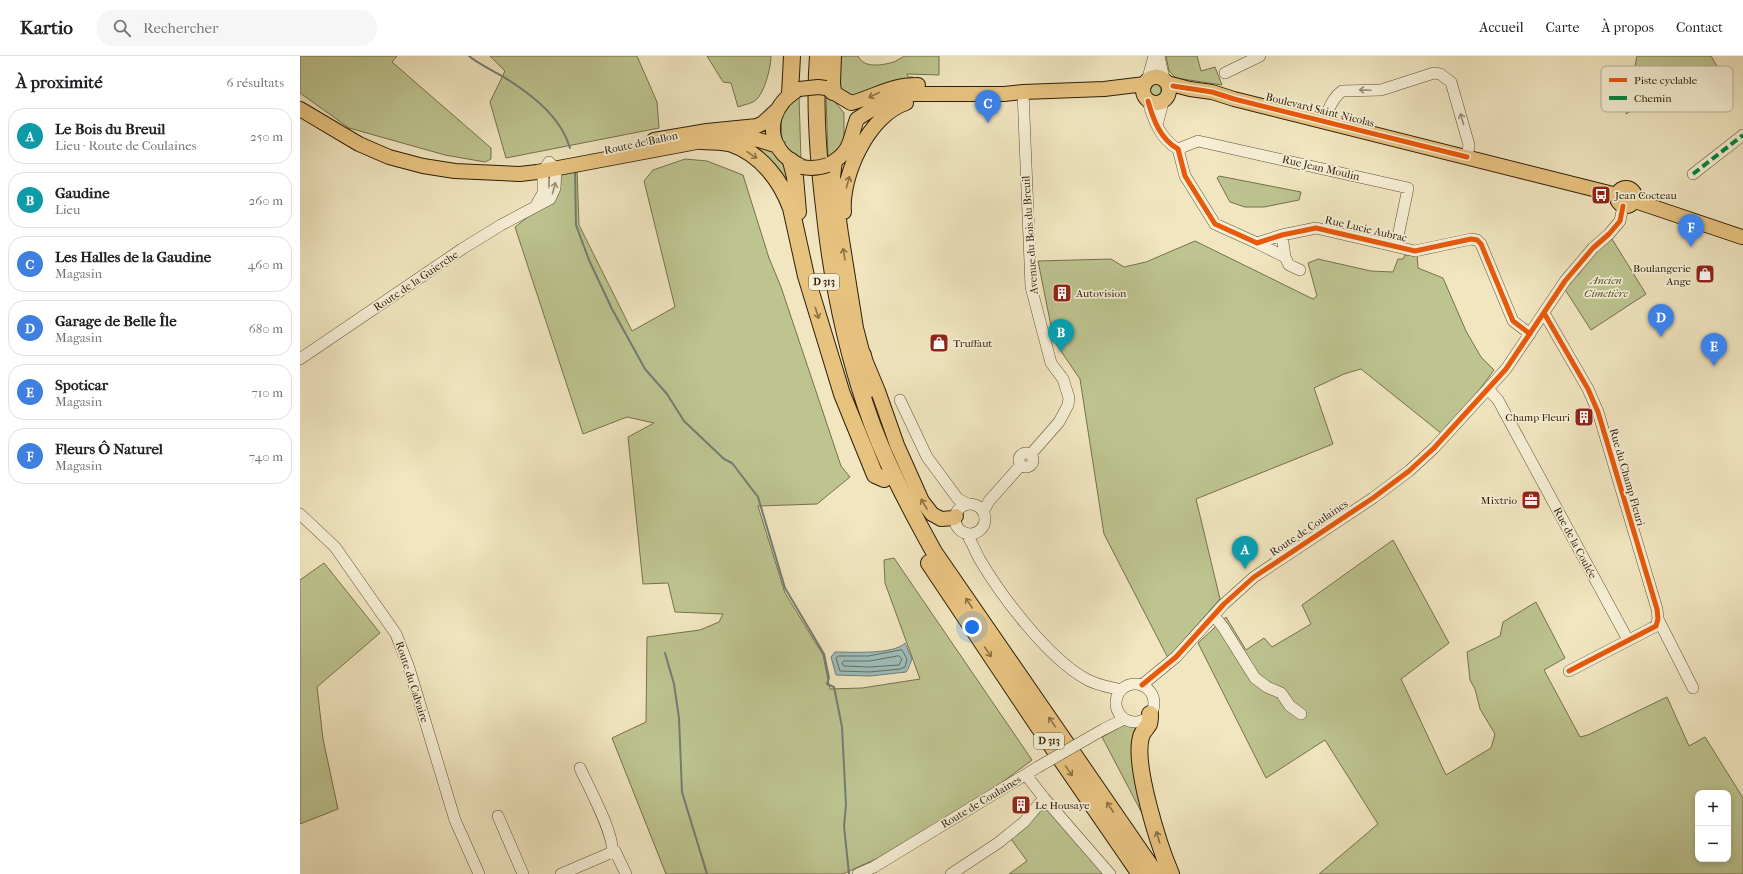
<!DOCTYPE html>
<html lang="fr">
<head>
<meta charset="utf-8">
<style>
  body { margin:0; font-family:"IM FELL French Canon",serif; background:#f6f6f6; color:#202124 }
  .controls { position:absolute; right:12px; bottom:12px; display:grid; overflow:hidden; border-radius:8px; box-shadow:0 2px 6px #0003 }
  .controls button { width:36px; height:36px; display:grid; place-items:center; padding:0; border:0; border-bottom:1px solid #e0e0e0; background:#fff; color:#202124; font:20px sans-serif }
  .you { position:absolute; left:672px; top:571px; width:14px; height:14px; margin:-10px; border:3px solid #fff; border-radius:50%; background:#1a73e8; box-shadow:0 0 0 6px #1a73e833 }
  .badge { display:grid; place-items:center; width:26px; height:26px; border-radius:50%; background:#8f2418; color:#fff; font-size:13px; font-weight:700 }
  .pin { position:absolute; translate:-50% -33px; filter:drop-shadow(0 1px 2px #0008) }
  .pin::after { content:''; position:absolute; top:21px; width:14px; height:12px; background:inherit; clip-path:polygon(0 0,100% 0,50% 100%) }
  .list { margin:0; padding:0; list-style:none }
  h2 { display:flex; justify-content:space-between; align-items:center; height:52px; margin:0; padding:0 16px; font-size:17px }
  h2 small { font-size:13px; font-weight:400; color:#757577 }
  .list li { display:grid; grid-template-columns:26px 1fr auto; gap:12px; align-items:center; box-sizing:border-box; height:56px; margin:0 8px 8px; padding:0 8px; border:1px solid #e0e0e0; border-radius:16px }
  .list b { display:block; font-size:15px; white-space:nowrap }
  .list p { margin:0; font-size:13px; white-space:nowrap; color:#757577 }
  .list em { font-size:13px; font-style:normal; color:#757577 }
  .icon { flex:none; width:22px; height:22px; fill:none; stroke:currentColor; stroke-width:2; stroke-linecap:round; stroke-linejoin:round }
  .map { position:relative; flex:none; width:1443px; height:818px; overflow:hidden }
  header { display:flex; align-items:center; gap:24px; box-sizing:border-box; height:56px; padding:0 20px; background:#fff; border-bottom:1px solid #e0e0e0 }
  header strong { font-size:19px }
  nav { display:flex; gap:22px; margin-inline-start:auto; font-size:14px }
  .search { width:280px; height:36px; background:#f6f6f6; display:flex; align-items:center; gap:10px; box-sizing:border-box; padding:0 14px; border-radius:16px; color:#757577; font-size:15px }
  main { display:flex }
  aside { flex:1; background:#fff }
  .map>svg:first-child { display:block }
</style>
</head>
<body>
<header>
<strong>Kartio</strong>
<div class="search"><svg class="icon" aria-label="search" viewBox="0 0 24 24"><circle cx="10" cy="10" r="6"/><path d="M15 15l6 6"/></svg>Rechercher</div>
<nav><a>Accueil</a><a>Carte</a><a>À propos</a><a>Contact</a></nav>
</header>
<main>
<aside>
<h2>À proximité<small>6 résultats</small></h2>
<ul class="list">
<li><span class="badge" style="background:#0f9aa8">A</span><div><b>Le Bois du Breuil</b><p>Lieu · Route de Coulaines</p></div><em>250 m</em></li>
<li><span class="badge" style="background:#0f9aa8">B</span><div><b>Gaudine</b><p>Lieu</p></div><em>260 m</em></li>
<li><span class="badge" style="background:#3f7fe0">C</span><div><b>Les Halles de la Gaudine</b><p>Magasin</p></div><em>460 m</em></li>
<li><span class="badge" style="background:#3f7fe0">D</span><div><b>Garage de Belle Île</b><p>Magasin</p></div><em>680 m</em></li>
<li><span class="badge" style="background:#3f7fe0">E</span><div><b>Spoticar</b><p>Magasin</p></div><em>710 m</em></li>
<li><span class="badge" style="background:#3f7fe0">F</span><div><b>Fleurs Ô Naturel</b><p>Magasin</p></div><em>740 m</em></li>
</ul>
</aside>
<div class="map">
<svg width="1443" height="818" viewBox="0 0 1443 818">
  <rect width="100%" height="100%" fill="#f1e6c0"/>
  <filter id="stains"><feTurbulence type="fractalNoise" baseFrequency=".005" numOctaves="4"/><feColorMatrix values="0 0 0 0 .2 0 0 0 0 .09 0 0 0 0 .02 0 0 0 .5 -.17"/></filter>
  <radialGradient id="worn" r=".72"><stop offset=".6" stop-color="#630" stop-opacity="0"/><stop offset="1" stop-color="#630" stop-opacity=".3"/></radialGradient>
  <path fill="#bdc490" stroke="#75714c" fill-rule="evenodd" d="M0,0H97L92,6L191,92V103L185,106L145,99L49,72L0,37Z
    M190,0H337L357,46L359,72L206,102L190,46L205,15Z
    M407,0H471C471,11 464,41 453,46C449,48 443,49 438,51L431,27L423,26Z
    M533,0H558C564,13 583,9 594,6C598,4 602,1 605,0C615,0 629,0 639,0V19L607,18L608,21H613V24L560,45L533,36Z
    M866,0H897L901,15L915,11L922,29L876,22L869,15Z
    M1337,0H1411L1421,17L1423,16L1426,21L1420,25L1425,29L1416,35L1402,13L1326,58Z
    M849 34a6 6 0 1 1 12 0a6 6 0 1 1-12 0Z
    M526,39L536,47L544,57V84L539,93L528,102Z
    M499,40L501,104L497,102L482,87L481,59L484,53Z
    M452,89L470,90L487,108L492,131Z
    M385,103L407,105L443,119L469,202L481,231L541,410L550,421L517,448L458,450L485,537L523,599L530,633L562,632L620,623L585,527L584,504L594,502L732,704L696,731L578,802L543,818H366L312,682L346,666L347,581L400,574L419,566L423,558L375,556L368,527L343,528L328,381L354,367L327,361L283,378L215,171C232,158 255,139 261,118L277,113L279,169L332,275L375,251L344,125L353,114Z
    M919,120L1001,136L999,144L964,151H945L930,146L917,122Z
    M1312,183L1346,238L1291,274L1264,232L1273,219H1278L1281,215V211L1292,199Z
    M895,185L1013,243L1017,240L1008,207L1018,203L1071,215L1093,216L1098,203H1103L1105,199H1117L1118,212L1143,222L1166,275L1181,301L1194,314L1180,333L1142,378L1061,313L1044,318L1014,332L1033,388L896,443L920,543L868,602L804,478L780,323L754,285L738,205L811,203L824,211L846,206Z
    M1093,484L1149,587L1101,623L1146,719L1191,692L1195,678L1180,653L1175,633L1170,624L1167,596L1200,580L1203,566L1236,546L1265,602L1244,614L1280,681L1288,679L1367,641L1389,690L1405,681L1443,742V818H1019L1078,768L1025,684L966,722L898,587L926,561L946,594L964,582L972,591L1011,568L1002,549ZM1398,737H1428V803H1398Z
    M24,507L80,577L17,631L23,683L38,753L0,768V524Z
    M826,668L829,669L842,668L840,675L855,782L802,681Z
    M738,754H750L805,818H709L727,805L711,783Z"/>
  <path fill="#9ebdbb" stroke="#717d73" d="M605,587L612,603L608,613L606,616L570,620L536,619L531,601L535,596C552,596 593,599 605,587Z"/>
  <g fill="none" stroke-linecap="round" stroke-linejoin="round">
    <path stroke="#666e61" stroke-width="1" d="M602,594L607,603L605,611L600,613L570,616L540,615L536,602L538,600H568Z
      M599,600L602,603L599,609L570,611L544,610L542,607L544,605H569Z"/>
    <path stroke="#717d73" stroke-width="2" d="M169,0C181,10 197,16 210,25C236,42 261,62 270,92
      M275,114L276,169L289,204L312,253L345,313L367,338L384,365L424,403L432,407L458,441L485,532L524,598L529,622L527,628L534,631L542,671L546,749L544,770L549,818
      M365,597L374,628L379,662L382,736L407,818"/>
    <g stroke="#5e5035" stroke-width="12">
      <path id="minor" d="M859,0L864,23
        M925,17L960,0
        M847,25L854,0
        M723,36L731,231L751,307L763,323L769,342L768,349L759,366L731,398
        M848,45C853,63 860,83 878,93L885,120L915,168L957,187L982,179L1016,172L1115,195L1171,183L1177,184L1181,188L1213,265L1230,278
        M1023,64C1029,54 1032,42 1042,35L1081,34L1134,17L1140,18L1151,26L1169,89L1167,101
        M857,69L863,46
        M878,93L898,85L1108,132L1096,190
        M1393,118L1443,79
        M957,187L985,201L982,179
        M985,201L989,209L1000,214
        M1244,257L1288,333L1298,356L1357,553L1358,563L1356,570L1269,615
        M0,303L162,193L201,169L250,143L255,132L256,113L249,106L243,115V137L235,151
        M1188,333L1198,344L1328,584
        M600,344L627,401L658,443L668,448
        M719 404a7 7 0 1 1 14 0a7 7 0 1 1-14 0Z
        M655 463a15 15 0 1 1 30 0a15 15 0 1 1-30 0Z
        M683,456L689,445L721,409
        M0,458L35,491L96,578L109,612L155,764L179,818
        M666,477C672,486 675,495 680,504C702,541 748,602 786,623C796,629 809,631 821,634
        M914,560L923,571L955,622L967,631L981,637L990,650L1001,658
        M1358,563L1393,632
        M816 647a19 19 0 1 1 38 0a19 19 0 1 1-38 0Z
        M842,629L876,601L924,548L954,521L1073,442L1109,415L1134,392L1206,313L1265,225L1293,192L1309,178L1320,165L1323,150
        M804,673L824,663
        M280,712C288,730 315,779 312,796
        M744,742L810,818
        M198,760L223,818
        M261,818L315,795L326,818
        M558,818L574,811L738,711
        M651,818L698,787L724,766L744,742L726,719"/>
    </g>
    <g stroke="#2d1e07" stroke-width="16">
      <path id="major" d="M843 34a13 13 0 1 1 26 0a13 13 0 1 1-26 0Z
        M867,27L890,33L912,36L934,43L1317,139
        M526,32L551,47C577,40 589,29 618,29
        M499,33C475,46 463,75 483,98C488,103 494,107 501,110
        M0,53L59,88L89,101L123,110L155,115L220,118L237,116L402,85L440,82L459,84L478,90
        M354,84L407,75L457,70L463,67L476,55
        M535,105L533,121L541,178L556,272L563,299L578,335L597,389L622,445L632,458L641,463L654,462L656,460
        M528,109C552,96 549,85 557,63L577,50L595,41L608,38H704L723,36L804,33L845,28
        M1317 141a9 9 0 1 1 18 0a9 9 0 1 1-18 0Z
        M1335,145L1442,181
        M544,156C541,119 569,59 606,47"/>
    </g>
    <g stroke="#2d1e07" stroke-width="18">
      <path id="highway" d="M518,0C514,50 518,101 524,151C531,219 544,286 566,351C583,402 608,449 634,496L856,818
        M533,36L532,27L533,0
        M490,38L492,0
        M402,85C412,86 423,85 432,88C461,98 481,125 491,152L506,220L531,302L542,338L575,419L584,423
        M491,105L495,121L498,156
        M563,299L570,333
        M629,507L736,667L840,818
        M850,658C850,661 850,665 849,668C847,672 842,676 841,681C833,709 859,790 871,818"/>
    </g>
    <use href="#minor" stroke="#f6efd6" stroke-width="11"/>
    <use href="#major" stroke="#e8c380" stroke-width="14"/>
    <use href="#highway" stroke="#e8c380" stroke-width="16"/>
    <g stroke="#5e5035" stroke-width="12" stroke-linecap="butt">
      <path id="minor-bridge" d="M738,711L804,673"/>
    </g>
    <g stroke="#2d1e07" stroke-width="16" stroke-linecap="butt">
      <path id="major-bridge" d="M499,33L518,31L526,32
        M502,111C511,113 519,112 528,109"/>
    </g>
    <use href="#minor-bridge" stroke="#f6efd6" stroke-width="11"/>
    <use href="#major-bridge" stroke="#e8c380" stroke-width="14"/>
    <path stroke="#00873e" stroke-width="4" stroke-dasharray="8 4" stroke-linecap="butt" d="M1393,118L1443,79"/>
    <g stroke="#f6efd6" stroke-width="8">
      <path id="cycleway" d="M873,30L912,36L934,43L1167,101
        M848,45C853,63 860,83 878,93L885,120L915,168L957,187L982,179L1016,172L1115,195L1171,183L1177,184L1181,188L1213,265L1230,278
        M1244,257L1288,333L1298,356L1357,553L1358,563L1356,570L1269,615
        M842,629L876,601L924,548L954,521L1073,442L1109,415L1134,392L1206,313L1265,225L1293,192L1309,178L1320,165L1323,150"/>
    </g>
    <use href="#cycleway" stroke="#e8590c" stroke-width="5"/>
  </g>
  <defs><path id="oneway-shaft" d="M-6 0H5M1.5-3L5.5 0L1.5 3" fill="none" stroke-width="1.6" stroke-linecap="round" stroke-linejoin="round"/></defs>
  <g stroke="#9c9179">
    <use href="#oneway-shaft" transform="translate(1065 34) rotate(-178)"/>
    <use href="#oneway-shaft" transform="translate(1162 63) rotate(-106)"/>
    <use href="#oneway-shaft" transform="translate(254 132) rotate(-75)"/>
  </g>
  <g stroke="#8a7044">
    <use href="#oneway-shaft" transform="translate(574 39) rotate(154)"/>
    <use href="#oneway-shaft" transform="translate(452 99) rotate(34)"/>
    <use href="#oneway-shaft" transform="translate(548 126) rotate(-74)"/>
    <use href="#oneway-shaft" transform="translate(544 198) rotate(-99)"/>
    <use href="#oneway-shaft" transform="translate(517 257) rotate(73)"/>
    <use href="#oneway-shaft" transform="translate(624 448) rotate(-121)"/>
    <use href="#oneway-shaft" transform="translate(669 547) rotate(-124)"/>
    <use href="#oneway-shaft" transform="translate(688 596) rotate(56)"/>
    <use href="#oneway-shaft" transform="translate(752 666) rotate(-125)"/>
    <use href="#oneway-shaft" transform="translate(769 715) rotate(55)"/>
    <use href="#oneway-shaft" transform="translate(810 751) rotate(-124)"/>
    <use href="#oneway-shaft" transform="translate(858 781) rotate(-107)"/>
  </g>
  <defs>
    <g id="bus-square" transform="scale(1)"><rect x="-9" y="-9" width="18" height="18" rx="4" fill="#8f2418" stroke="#f6efd6"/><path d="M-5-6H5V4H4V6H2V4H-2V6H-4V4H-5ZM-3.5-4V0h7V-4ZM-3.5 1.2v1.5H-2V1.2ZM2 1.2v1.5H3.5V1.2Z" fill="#fff"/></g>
    <g id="shop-square" transform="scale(1)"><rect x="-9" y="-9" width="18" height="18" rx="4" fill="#8f2418" stroke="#f6efd6"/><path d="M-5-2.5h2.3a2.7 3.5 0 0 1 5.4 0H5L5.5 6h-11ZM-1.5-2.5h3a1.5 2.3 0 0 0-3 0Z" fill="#fff"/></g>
    <g id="building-square" transform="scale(1)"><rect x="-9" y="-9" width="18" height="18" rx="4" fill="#8f2418" stroke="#f6efd6"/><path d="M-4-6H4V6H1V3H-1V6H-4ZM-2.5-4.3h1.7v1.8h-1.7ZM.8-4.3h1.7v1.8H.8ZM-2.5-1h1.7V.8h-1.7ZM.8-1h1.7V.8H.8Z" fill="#fff"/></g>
    <g id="office-square" transform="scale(1)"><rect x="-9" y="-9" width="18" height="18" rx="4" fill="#8f2418" stroke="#f6efd6"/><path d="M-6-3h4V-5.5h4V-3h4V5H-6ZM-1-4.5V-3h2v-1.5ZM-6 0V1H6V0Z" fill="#fff"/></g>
  </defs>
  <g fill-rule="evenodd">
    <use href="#bus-square" x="1301" y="139"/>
    <use href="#shop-square" x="1405" y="218"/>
    <use href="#building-square" x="762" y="237"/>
    <use href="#shop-square" x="639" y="287"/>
    <use href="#building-square" x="1284" y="361"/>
    <use href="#office-square" x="1231" y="444"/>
    <use href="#building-square" x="721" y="749"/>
  </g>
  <g text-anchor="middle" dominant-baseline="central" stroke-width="3.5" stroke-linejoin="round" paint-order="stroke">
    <g fill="#f6efd6" stroke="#695d45" stroke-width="1">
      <rect x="509" y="218" width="30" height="16" rx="3"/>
      <rect x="734" y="677" width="30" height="16" rx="3"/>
    </g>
    <g font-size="10" font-weight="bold" fill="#2d1e07">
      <text x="524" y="226">D 313</text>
      <text x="749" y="685">D 313</text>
    </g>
    <g font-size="11" fill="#2d1e07" stroke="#f6efd6">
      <text transform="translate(1020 54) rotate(14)">Boulevard Saint-Nicolas</text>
      <text transform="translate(341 87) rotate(-12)">Route de Ballon</text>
      <text transform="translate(1021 112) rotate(13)">Rue Jean Moulin</text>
      <text transform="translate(1066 173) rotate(13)">Rue Lucie Aubrac</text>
      <text transform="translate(730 179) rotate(-94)">Avenue du Bois du Breuil</text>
      <text transform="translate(116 225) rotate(-34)">Route de la Guierche</text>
      <text transform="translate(1327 421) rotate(74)">Rue du Champ Fleuri</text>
      <text transform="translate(1009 472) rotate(-34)">Route de Coulaines</text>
      <text transform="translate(1275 487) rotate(62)">Rue de la Coulée</text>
      <text transform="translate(112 626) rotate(72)">Route du Calvaire</text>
      <text transform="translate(681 746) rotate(-31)">Route de Coulaines</text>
    </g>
    <g font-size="11" fill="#2d1e07" stroke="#f6efd6" text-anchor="start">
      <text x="1315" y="139">Jean Cocteau</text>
      <text x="1391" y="212" text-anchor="end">Boulangerie<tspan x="1391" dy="13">Ange</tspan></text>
      <text x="776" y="237">Autovision</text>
      <text x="653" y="287">Truffaut</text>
      <text x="1270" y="361" text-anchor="end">Champ Fleuri</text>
      <text x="1217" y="444" text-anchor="end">Mixtrio</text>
      <text x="735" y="749">Le Housaye</text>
    </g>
    <g font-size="11" font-style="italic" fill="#585030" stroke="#f6efd6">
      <text x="1306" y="224">Ancien<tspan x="1306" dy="13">Cimetière</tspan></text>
    </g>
  </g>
  <rect x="1301" y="10" width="132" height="46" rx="6" fill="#f6efd6" stroke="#bab098" stroke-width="1"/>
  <rect x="1309" y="22" width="18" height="4" fill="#e8590c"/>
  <rect x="1309" y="40" width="18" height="4" fill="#00873e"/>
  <g font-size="11" fill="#2d1e07">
    <text x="1334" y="28">Piste cyclable</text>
    <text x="1334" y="46">Chemin</text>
  </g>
  <rect width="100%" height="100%" filter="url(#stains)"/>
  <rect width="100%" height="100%" fill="url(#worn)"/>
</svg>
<div class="controls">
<button>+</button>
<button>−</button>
</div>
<div class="you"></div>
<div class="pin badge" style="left:945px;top:513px;background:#0f9aa8">A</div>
<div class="pin badge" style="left:761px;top:296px;background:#0f9aa8">B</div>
<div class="pin badge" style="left:688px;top:67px;background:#3f7fe0">C</div>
<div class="pin badge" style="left:1361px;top:281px;background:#3f7fe0">D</div>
<div class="pin badge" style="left:1414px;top:310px;background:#3f7fe0">E</div>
<div class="pin badge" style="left:1391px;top:191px;background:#3f7fe0">F</div>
</div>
</main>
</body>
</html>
